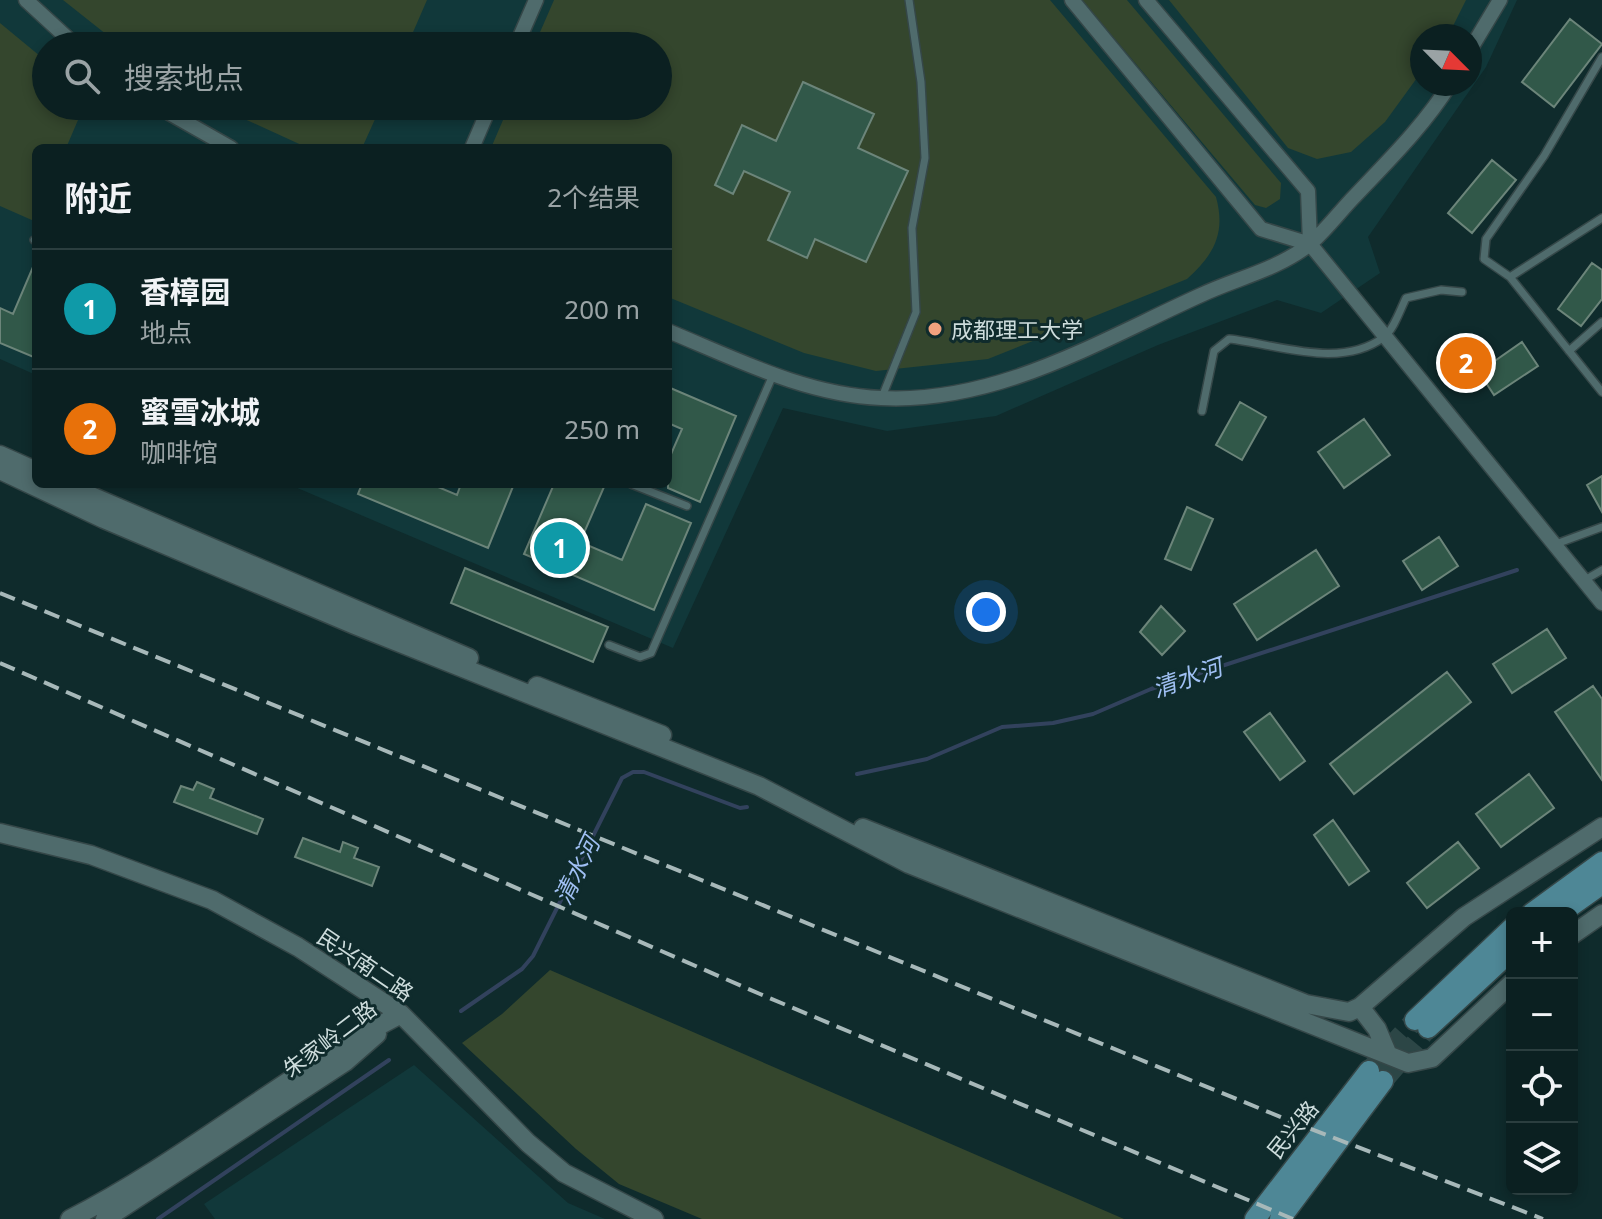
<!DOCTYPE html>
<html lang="zh">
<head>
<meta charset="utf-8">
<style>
  body { margin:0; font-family:"Noto Sans","Noto Sans SC",sans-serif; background:#14282a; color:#f1f3f6 }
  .controls { position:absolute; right:24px; bottom:24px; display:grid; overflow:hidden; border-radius:12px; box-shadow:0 4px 12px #0003 }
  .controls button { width:72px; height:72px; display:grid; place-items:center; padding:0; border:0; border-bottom:2px solid #2b3e3f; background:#0b2021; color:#f1f3f6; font:40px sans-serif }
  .compass { position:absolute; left:1410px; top:24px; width:72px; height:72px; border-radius:50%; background:#0b2021; box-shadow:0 4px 12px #0003; rotate:114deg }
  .you { position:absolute; left:986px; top:612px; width:28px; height:28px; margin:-20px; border:6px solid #fff; border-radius:50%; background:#1a73e8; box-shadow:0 0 0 12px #1a73e833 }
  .badge { display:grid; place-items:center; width:52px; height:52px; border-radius:50%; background:#2563eb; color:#fff; font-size:26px; font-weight:700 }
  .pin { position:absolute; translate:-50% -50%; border:4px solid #fff; box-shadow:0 2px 8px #0006 }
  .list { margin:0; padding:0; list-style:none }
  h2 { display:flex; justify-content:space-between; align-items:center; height:104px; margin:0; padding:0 32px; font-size:34px }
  h2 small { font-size:26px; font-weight:400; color:#9aa3a5 }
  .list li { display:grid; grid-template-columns:52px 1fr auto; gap:24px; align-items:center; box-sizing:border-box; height:120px; padding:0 32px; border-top:2px solid #2b3e3f }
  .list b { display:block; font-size:30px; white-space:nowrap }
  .list p { margin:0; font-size:26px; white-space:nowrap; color:#9aa3a5 }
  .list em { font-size:26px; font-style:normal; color:#9aa3a5 }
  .icon { flex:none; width:44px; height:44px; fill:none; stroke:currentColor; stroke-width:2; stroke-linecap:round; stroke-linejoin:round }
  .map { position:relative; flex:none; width:1602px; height:1219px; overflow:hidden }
  .search { position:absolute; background:#0b2021; box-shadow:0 4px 12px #0003; left:32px; top:32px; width:640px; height:88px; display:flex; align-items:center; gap:20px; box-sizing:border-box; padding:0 28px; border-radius:44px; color:#9aa3a5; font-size:30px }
  .panel { position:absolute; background:#0b2021; box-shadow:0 4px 12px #0003; left:32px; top:144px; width:640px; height:344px; border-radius:12px }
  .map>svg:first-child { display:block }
</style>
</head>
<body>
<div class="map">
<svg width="1602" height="1219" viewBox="0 0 1602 1219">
  <rect width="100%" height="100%" fill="#0f2b2c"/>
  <path fill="#11383a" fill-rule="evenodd" d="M0,0H1517L1486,67L1368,237L1380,273L1321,313L1277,300L1158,345L996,416L887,431L783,408L673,648L288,484H668V148H36V375L0,359ZM1422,36H1470V84H1422ZM46,46H658V106H46Z
    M414,1065L568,1203L605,1219H215L204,1204Z"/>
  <path fill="#34462d" d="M63,0H427L407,46H121Z
    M554,0H1050L1216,197C1226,233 1214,255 1187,279L988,359L876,371L804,353L668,297V148H491L509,106H658V46H534Z
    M1082,0H1127L1281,183L1280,199L1266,208L1255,205Z
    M1169,0H1466L1448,36H1422V71L1385,122L1351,152L1317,159L1288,148Z
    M0,23L46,61V106H84L66,148H36L34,221L0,206Z
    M216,106H381L362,148H308Z
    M550,970L1124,1219H702L619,1184L576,1149L462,1043L502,1014Z"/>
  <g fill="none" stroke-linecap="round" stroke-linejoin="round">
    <path stroke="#32425d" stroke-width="4" d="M857,774L927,759L1002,727L1053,723L1093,714L1151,689L1517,570
      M461,1011L522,969L533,956L622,778L633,772H644L740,808L747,807
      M158,1219L389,1060"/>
  </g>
  <path fill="#315849" stroke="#6c857a" stroke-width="2" d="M1570,19L1602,44L1554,107L1522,82Z
    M803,82L874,114L858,148L908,171L866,262L815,239L807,258L768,240L790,192L744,171L733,194L715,185L742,125L776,141Z
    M1492,160L1516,180L1472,233L1448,213Z
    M36,260V358L0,343V308L13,314Z
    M1592,263L1602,270V299L1581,326L1558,309Z
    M1522,342L1538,366L1494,395L1479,372Z
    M668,387L736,416L700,502L668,488V461L682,429L668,423Z
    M1240,402L1266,417L1242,460L1216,445Z
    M1364,419L1390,455L1344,488L1318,452Z
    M1602,476V512L1587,485Z
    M362,484H431L457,495L461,484H514L488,548L358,494Z
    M554,484L604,487L580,542L622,560L646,504L691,523L654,610L524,554Z
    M1187,507L1213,519L1191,570L1165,559Z
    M1439,537L1458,566L1422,590L1403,561Z
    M1316,550L1339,586L1257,640L1234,604Z
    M465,568L608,627L593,662L451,603Z
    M1161,606L1185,631L1162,655L1140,632Z
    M1547,629L1566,658L1512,693L1493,664Z
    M1447,672L1471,702L1354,794L1330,764Z
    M1593,686L1602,699V780L1555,712Z
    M1270,713L1305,761L1280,780L1244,732Z
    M1529,774L1554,808L1501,847L1476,814Z
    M197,782L214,789L210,798L263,819L257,834L174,802L181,786L193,790Z
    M1333,820L1369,871L1349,885L1314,835Z
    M303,838L340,852L343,842L358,848L354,858L379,867L372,886L295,857Z
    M1458,842L1479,868L1427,908L1407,883Z"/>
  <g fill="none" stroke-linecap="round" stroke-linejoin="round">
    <path stroke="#2c4646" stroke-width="20" stroke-dasharray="20 10" stroke-linecap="butt" d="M1369,1071L1415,1020
      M1383,1081L1428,1028"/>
    <g stroke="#354748" stroke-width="10">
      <path id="service" d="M1602,57L1544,156L1486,239L1484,259L1510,277L1602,392
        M34,240L36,241
        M1510,277L1602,218
        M1569,351L1602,322
        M882,397L916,312L912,228L925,158L921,82L909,0
        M1202,411L1214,351L1229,339C1277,344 1340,370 1384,337C1394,329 1400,310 1406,298L1441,290L1462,292
        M631,484L687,506
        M1556,544L1602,527
        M1583,581L1602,570
        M609,645L640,657L651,653L773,375"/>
    </g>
    <g stroke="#354748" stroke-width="17">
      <path id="minor" d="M26,0L76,46
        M1072,0L1261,229L1310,244L1602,603
        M1146,0L1308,191L1310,244
        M516,46L536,0
        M1470,50L1500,0
        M157,106L231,148
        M472,148L490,106
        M668,331C736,359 806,395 881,398C997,404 1099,341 1201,295C1237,278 1277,270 1310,244C1325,231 1338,214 1352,199C1385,164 1424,126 1450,84"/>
    </g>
    <g stroke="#354748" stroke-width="21">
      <path id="tertiary" d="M0,455L36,471
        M0,470L104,519L355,625L759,786L909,864L1388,1055
        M63,484L469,658
        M537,686L662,735
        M863,828L1306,1004L1349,1012L1360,1007
        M0,833L91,855L212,900L298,947L401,1014L528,1143L564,1173L654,1219
        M1572,935L1602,914
        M1512,983L1432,1058L1408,1063L1388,1055L1377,1029L1360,1007L1464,917L1602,827
        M70,1219C186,1160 285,1074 401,1014
        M105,1219L345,1062L377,1034"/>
    </g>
    <g stroke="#354748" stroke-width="23">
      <path id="secondary" d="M1532,913L1602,862
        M1561,913L1602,884
        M1415,1020L1512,928
        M1428,1028L1512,950
        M1255,1219L1369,1071
        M1280,1219L1383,1081"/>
    </g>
    <use href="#service" stroke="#4f6b6c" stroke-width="7"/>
    <use href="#minor" stroke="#4f6b6c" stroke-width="14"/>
    <use href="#tertiary" stroke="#4f6b6c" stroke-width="18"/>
    <use href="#secondary" stroke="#4e8796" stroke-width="20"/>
    <path stroke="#a7b8b9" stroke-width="4" stroke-dasharray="16 8" stroke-linecap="butt" d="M0,593L1288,1120L1543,1219
      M0,663L760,994L1293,1219"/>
  </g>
  <circle fill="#f2a17e" stroke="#0f2b2c" stroke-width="3" cx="935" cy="329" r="8"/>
  <g text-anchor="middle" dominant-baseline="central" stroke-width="6" stroke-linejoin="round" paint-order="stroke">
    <g font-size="22" fill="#cddcdc" stroke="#0f2b2c" text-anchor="start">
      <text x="951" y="329">成都理工大学</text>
    </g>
    <g font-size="22" fill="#cddcdc" stroke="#0f2b2c">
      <text transform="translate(366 964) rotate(34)">民兴南二路</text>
      <text transform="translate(329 1038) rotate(-37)">朱家岭二路</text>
      <text transform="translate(1292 1129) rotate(-51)">民兴路</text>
    </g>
    <g font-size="24" font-style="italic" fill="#a0c0f4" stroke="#0f2b2c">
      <text transform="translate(1187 677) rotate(-19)">清水河</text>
      <text transform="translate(576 870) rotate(-64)">清水河</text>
    </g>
  </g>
</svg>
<div class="controls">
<button>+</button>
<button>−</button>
<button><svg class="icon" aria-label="locate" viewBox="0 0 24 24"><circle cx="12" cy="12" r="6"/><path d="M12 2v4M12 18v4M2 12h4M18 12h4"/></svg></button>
<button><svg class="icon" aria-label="layers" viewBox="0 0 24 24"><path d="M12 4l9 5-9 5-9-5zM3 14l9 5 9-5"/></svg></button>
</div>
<svg class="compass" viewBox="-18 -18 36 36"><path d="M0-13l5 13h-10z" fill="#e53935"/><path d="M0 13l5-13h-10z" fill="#9aa3a5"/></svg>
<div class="you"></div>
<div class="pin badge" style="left:560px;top:548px;background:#0f9aa8">1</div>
<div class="pin badge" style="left:1466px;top:363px;background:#e8710a">2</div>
<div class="search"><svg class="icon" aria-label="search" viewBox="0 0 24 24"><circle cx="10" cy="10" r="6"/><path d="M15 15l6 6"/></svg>搜索地点</div>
<section class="panel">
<h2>附近<small>2个结果</small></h2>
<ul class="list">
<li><span class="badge" style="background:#0f9aa8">1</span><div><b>香樟园</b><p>地点</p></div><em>200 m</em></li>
<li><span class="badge" style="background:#e8710a">2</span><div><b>蜜雪冰城</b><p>咖啡馆</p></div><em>250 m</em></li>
</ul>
</section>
</div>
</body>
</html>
